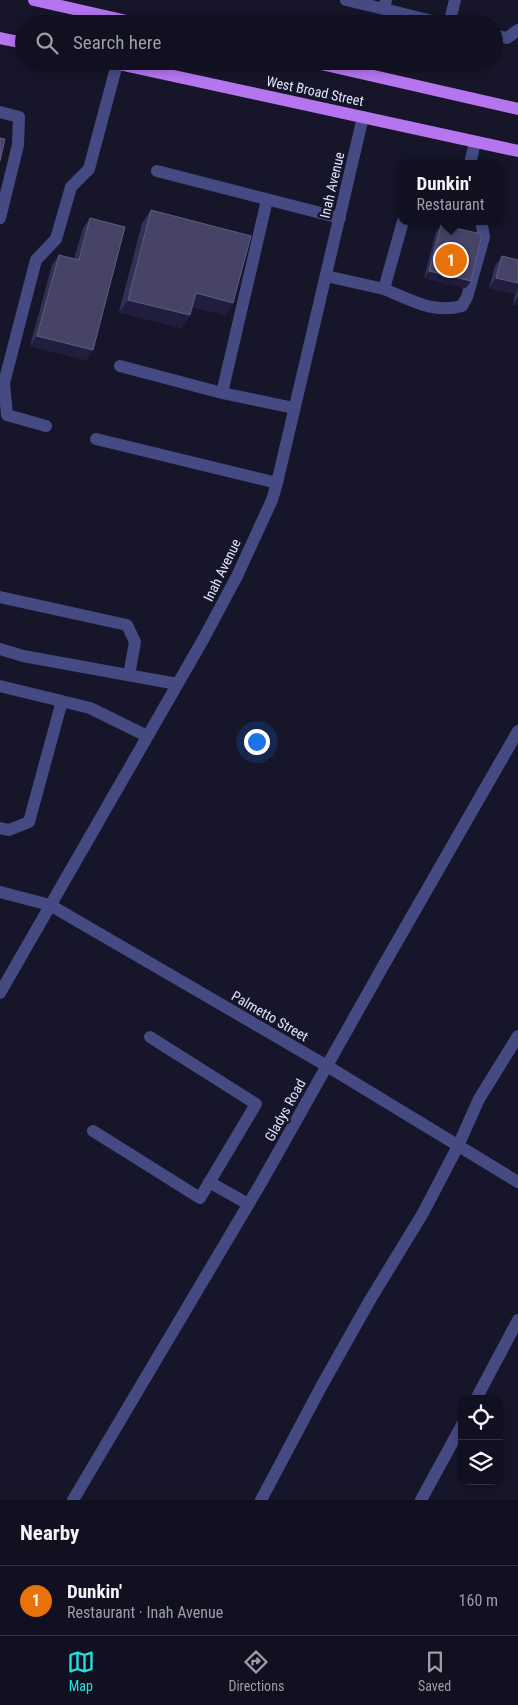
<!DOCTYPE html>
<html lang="en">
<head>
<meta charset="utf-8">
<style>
  body { margin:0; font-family:"Roboto Condensed",sans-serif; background:#1e1e2d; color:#f1f3f6 }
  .controls { position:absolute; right:15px; bottom:15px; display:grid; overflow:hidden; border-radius:10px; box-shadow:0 2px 8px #0003 }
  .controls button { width:45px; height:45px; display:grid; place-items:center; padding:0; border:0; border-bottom:1px solid #30303e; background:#101020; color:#f1f3f6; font:25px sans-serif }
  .you { position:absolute; left:256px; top:741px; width:18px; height:18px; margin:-12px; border:4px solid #fff; border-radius:50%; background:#1a73e8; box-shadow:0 0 0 8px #1a73e833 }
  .badge { display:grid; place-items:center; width:32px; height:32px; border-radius:50%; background:#24e4e2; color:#fff; font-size:16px; font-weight:700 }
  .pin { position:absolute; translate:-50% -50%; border:2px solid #fff; box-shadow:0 1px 5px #0006 }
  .popup { position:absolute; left:398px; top:160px; width:105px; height:65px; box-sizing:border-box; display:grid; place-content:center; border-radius:10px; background:#101020; filter:drop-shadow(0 1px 4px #0005); font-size:16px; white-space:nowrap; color:#9c9da5 }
  .popup b { font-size:19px; color:#f1f3f6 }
  .popup::after { content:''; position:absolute; left:50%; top:100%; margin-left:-10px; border:10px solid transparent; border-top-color:#101020 }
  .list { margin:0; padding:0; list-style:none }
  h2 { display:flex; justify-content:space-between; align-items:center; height:65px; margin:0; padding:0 20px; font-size:21px }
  h2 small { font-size:16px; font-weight:400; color:#9c9da5 }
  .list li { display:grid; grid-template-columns:32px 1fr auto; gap:15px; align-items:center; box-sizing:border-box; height:70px; padding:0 20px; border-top:1px solid #30303e }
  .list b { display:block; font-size:19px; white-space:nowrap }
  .list p { margin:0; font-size:16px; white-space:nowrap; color:#9c9da5 }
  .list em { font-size:16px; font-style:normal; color:#9c9da5 }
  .icon { flex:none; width:28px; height:28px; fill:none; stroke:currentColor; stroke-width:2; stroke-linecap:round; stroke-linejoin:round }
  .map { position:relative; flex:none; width:518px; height:1500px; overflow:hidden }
  .search { position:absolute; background:#101020; box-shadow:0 2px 8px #0003; left:15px; right:15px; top:15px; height:55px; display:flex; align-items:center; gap:12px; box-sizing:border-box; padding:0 18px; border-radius:28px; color:#9c9da5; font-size:19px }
  .sheet { height:135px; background:#101020 }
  nav { display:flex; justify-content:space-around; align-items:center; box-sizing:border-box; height:70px; border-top:1px solid #30303e; background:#101020; font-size:14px; color:#9c9da5 }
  nav a { display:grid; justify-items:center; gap:2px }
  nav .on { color:#24e4e2 }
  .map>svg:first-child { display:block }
</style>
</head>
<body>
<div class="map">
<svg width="518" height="1500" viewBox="0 0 518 1500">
  <rect width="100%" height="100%" fill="#16152a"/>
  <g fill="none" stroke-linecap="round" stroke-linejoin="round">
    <path stroke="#454a83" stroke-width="12" d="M346,0L384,9
      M386,0L384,9L444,24
      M449,24L455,0
      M494,35L507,38L518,30
      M0,112L19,117L18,145L0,218
      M470,164L475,142
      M157,171L340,218
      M326,276L384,289L403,221
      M384,289C411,300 433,314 462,306L467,297L484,237L481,221
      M120,366L222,393L267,200
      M222,393L294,408
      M46,426L7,415L4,383L36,260L56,239L71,187L89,169L117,64
      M96,439L277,483
      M0,597L127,625L135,642L129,675
      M0,649L23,656L177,684
      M0,686L90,708L147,736
      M0,828L9,830L29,822L62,701
      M0,892L50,905L327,1066L518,1182
      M0,993L204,638L237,576L272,500L277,483L363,117
      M93,1131L200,1198L256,1104L150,1037
      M209,1182L248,1204
      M476,1399L518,1320
      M73,1500L261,1183L382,968L518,731
      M261,1500L321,1387L370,1300L423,1213L458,1146L479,1099L518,1036
      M421,1500L462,1425"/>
    <path stroke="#b475ee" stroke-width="12" d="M34,0L140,24
      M0,38L24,43
      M105,61L518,151
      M308,61L518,109"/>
  </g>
  <path fill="#333055" d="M151,210L233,303L225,315L192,307L190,315L181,328L119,312L142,223Z
    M90,218L93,350L86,360L30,346L52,265L59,255L74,259L83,228Z
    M441,225L466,288L424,278L436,232Z
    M502,256L518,260V305L513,304L515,294L489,288L495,266Z"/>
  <path fill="#201d3d" d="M429,271L471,281L466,288L424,278Z
    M496,278L518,283V290L515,294L489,288Z
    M196,293L233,303L225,315L187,306Z
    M518,296V305L513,304Z
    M128,300L190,315L181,328L119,312Z
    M37,336L93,350L86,360L30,346Z"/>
  <path fill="#464367" stroke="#5e5c7e" d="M0,138L5,139L0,161Z
    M151,210L251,236L233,303L196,293L190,315L128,300Z
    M90,218L125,227L93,350L37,336L59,255L79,260Z
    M441,225L482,234L471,281L429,271Z
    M502,256L518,260V283L496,278Z"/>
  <g text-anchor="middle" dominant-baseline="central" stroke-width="5" stroke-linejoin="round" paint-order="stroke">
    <g font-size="14" fill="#e1e1fb" stroke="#16152a">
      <text transform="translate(315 91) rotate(12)">West Broad Street</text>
      <text transform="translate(332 185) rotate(-77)">Inah Avenue</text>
      <text transform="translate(222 570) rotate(-64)">Inah Avenue</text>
      <text transform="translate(270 1016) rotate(30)">Palmetto Street</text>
      <text transform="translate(285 1110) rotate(-61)">Gladys Road</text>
    </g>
  </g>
</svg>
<div class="controls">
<button><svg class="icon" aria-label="locate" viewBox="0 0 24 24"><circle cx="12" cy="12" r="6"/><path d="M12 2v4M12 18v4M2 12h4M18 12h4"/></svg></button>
<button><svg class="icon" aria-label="layers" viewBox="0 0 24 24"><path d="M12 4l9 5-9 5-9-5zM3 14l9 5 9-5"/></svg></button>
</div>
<div class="you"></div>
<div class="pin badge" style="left:451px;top:260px;background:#e8710a">1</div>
<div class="popup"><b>Dunkin'</b>Restaurant</div>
<div class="search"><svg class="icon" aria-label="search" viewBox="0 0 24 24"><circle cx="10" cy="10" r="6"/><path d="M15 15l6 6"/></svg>Search here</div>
</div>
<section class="sheet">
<h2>Nearby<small></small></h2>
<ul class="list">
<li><span class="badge" style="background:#e8710a">1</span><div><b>Dunkin'</b><p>Restaurant · Inah Avenue</p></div><em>160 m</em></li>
</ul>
</section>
<nav>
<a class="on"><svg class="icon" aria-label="map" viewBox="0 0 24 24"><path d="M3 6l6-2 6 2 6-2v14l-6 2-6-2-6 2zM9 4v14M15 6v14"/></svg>Map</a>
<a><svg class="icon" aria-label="directions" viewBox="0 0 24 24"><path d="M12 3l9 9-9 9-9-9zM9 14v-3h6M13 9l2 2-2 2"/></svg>Directions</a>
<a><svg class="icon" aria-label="saved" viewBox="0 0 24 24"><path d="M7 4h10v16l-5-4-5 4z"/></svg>Saved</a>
</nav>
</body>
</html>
